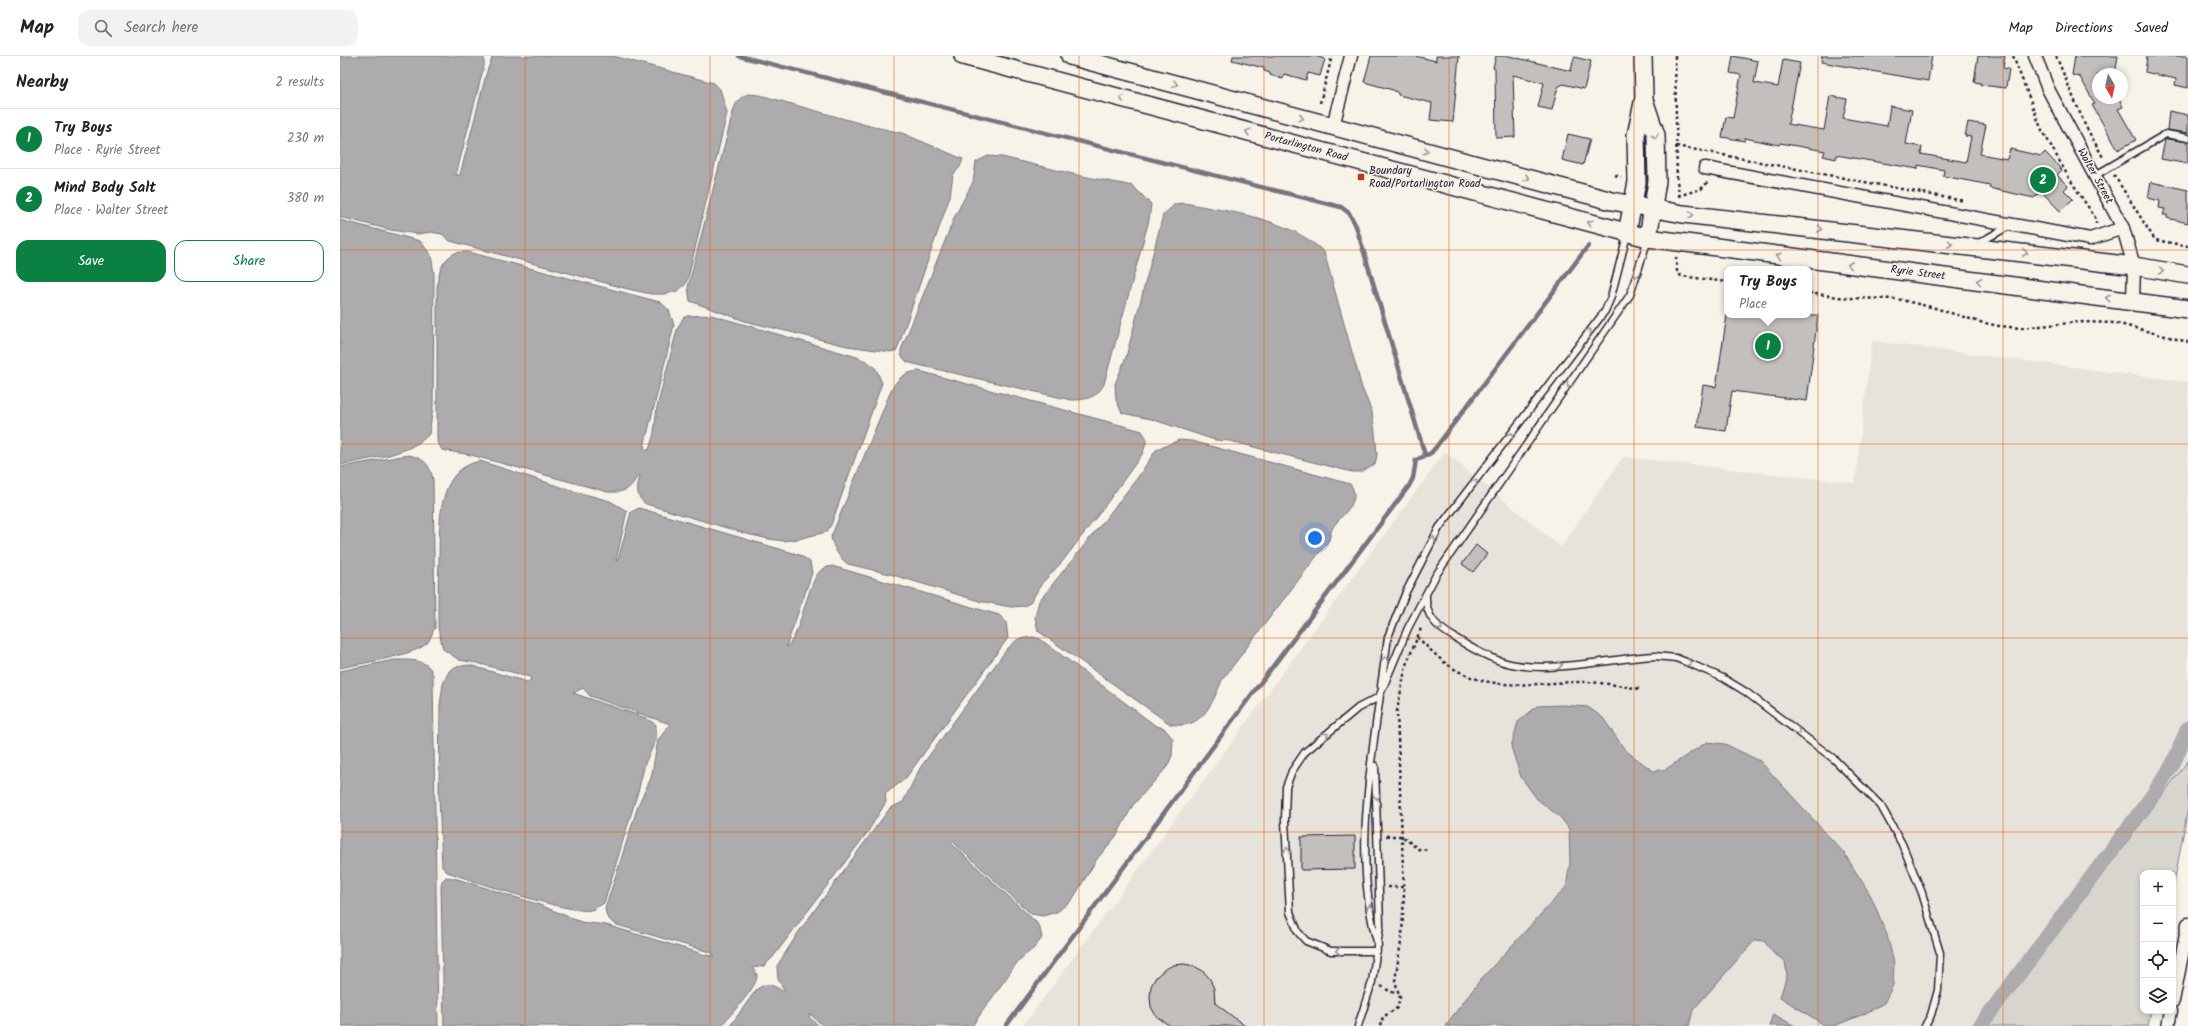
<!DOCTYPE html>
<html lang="en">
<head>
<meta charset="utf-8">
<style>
  body { margin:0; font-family:Kalam,sans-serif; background:#f2f2f2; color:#222 }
  .controls { position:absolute; right:12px; bottom:12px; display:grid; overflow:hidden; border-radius:8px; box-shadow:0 2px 6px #0003 }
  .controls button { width:36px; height:36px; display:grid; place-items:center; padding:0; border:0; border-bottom:1px solid #e0e0e0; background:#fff; color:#222; font:20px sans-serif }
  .compass { position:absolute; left:1752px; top:12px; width:36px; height:36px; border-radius:50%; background:#fff; box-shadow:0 2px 6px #0003; rotate:171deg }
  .you { position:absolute; left:975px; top:482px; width:14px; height:14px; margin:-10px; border:3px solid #fff; border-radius:50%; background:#1a73e8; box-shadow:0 0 0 6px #1a73e833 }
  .badge { display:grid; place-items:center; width:26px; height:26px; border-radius:50%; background:#0b8043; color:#fff; font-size:13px; font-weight:700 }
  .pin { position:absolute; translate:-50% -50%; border:2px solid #fff; box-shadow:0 1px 4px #0006 }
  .popup { position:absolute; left:1384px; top:210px; width:88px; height:52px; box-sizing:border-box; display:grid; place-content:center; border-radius:8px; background:#fff; filter:drop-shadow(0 1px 3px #0005); font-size:13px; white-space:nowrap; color:#767676 }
  .popup b { font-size:15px; color:#222 }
  .popup::after { content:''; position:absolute; left:50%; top:100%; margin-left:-8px; border:8px solid transparent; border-top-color:#fff }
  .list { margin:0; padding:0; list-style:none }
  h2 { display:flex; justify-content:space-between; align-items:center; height:52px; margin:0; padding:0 16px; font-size:17px }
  h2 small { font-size:13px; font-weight:400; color:#767676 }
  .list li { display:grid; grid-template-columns:26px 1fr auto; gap:12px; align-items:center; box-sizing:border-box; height:60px; padding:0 16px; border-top:1px solid #e0e0e0 }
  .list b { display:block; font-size:15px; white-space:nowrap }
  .list p { margin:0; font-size:13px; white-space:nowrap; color:#767676 }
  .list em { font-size:13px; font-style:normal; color:#767676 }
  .actions { display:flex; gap:8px; padding:12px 16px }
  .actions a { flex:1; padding:9px 0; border:1px solid #0b8043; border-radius:12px; text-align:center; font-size:14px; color:#0b8043 }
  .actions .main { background:#0b8043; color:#fff }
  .icon { flex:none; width:22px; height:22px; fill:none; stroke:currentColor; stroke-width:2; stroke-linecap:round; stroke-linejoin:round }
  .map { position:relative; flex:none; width:1848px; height:970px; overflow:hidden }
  header { display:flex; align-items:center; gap:24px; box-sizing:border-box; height:56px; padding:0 20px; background:#fff; border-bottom:1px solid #e0e0e0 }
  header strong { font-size:19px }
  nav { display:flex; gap:22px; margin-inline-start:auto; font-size:14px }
  .search { width:280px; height:36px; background:#f2f2f2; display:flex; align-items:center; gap:10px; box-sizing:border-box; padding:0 14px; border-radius:12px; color:#767676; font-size:15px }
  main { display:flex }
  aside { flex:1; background:#fff }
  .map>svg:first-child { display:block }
</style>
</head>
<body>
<header>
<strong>Map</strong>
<div class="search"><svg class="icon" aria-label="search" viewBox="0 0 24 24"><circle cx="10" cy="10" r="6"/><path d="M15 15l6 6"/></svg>Search here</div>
<nav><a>Map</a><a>Directions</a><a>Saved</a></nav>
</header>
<main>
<aside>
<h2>Nearby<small>2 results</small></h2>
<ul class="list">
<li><span class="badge">1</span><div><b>Try Boys</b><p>Place · Ryrie Street</p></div><em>230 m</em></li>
<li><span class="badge">2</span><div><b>Mind Body Salt</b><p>Place · Walter Street</p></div><em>380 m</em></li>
</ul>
<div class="actions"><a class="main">Save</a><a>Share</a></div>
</aside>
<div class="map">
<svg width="1848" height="970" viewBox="0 0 1848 970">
  <rect width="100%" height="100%" fill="#f7f3e8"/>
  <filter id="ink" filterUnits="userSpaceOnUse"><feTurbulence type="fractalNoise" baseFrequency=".025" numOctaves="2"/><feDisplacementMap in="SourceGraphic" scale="8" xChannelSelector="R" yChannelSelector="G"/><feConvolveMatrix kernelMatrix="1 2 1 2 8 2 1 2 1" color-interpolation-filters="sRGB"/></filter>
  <g filter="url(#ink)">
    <path fill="#e7e3db" d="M1532,285L1848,326V705L1648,970H683L1105,396L1221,491L1283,401L1515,427Z"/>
    <path fill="#d8d5cf" stroke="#7d7c85" d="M1848,705V752L1833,833V817H1803V955H1811L1808,970H1648Z"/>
    <path fill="#aeabad" stroke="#76747f" d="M0,0H144V10L116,119H120L147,15L153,0H273L374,27L380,33L387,57L348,222L345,229L337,235L324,238H311L288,233L110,185L102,178L91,176L77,178L51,174L0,161Z
      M408,38L420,39L526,69L562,77L623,103L620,111L613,119L610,140L557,294L551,296L507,290L405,265L350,245L348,231L392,60C395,49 397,42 408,38Z
      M648,100L662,101L737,119L793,130L811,148L809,164L764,328C757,342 746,344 731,344L574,308L567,306L561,299V294L615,160L633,126L636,106Z
      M844,147C891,156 948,162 984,196L1022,332L1032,356L1035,376L1037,399L1035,408L1021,416H1012L890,385L875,384L811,363L782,357L776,344L775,328L786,301L823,159L835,148Z
      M0,164L80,185L91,199L94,217L93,352L89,378L82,385L67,393L49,399L0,409Z
      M128,196L320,246L329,254L334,269L304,391L305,393L309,394L314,377L317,351L337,274L343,262L347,260L371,259L517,301L528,306L536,313L542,327L491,469L486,476L458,483L444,485L429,483L407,478L306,448C295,441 297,430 300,420H297C291,434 283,437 268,436L131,399L102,394L97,385V231C98,218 102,203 115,197C118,196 124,196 128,196Z
      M579,315L795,373L802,375L807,383L803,397L764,451L722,506L702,527L690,547L684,550L671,551L639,545L550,518L508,508C499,502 493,491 491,481L552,332C559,321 566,316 579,315Z
      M839,384L852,385L1010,428C1023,445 1002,458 993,471C991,475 990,480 989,484L882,624C872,649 861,675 830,668L698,575L695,561L699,545L767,461L798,421L816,394Z
      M68,399C84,402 90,408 93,424L95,572C92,576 91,582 88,586C79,599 17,608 0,612V411Z
      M140,405L230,434L270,445L287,455L276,505L278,504L291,456L299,452L460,499L470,506L472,517L446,591C459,585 467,528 480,515C483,512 488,511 492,510L659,559L666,566L668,582L565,723L545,738L546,746L527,777L433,901L424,910L412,912C414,915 417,916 417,920C417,932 389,960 381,970H104L101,831L102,825L106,821L114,822L200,849L241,866L266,869L366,899L374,900L373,897L274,868L267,861L265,853L299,747L311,722L318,684L330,668L250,640L243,632L233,637L306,662L316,669V684L305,707L299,732L264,847C260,849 255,853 251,854C233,859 130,824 107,816L102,811L99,739L100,649L103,628L106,621L110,614L115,611L129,609L187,626L191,624L190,621L137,607L119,604L103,593L98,572C98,549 98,526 99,504C100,469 95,414 140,405Z
      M693,581L700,583L816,670L824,672L833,683L832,700L827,711L793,749L777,779L757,803L732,844L717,856L703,860L691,858L613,786L611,787L696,866L700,872L702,882L694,892L679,904L632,970H483L470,958L469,961L479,970H390L416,934C427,925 433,929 444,936L445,935L438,923L437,910L460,874L550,752L563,746L580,712L667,593L678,583Z
      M54,604C68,604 90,602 93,620L98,970H0V615Z
      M1222,649L1248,651L1263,662L1285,694L1313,715L1326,713L1367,686L1385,688L1420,705L1504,797L1531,840L1547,879L1554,907L1553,929L1544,947L1524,958L1494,970H1486L1440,941L1447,919L1445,905L1433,897L1424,885L1415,884L1353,954L1349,970H1105L1141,923L1226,831L1230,807L1229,773L1221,762L1197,743L1181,721L1171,691L1178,666L1197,650Z
      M1433,958L1455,970H1429Z"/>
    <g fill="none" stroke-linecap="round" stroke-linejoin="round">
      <path stroke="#76747f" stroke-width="4.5" d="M399,0L1001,151L1009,157L1016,170L1085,399
        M666,970L915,634L1069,430L1073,422L1076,404L1091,397L1096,391L1248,190"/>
      <path stroke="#aeabad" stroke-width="15" d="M1640,970L1812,740L1833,708L1848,672"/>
    </g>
    <path fill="#c2bfbd" stroke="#22223b" d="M893,0H975L985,3L980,20L968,17L966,24L944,18L943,23L930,19V17L924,15V12L892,4Z
      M1031,0H1075L1096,5V0H1119L1113,66L1090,64L1092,47L1058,39V37L1053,34L1024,26Z
      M1156,0H1169L1231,15L1234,1L1251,5L1244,33L1223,28L1218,31L1212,54L1198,51L1204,27L1173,19L1175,81L1156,82L1155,13L1153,12Z
      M1393,0L1418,5L1414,27L1438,31L1443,4L1460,7L1448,68L1484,74L1490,40L1507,43L1503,62L1547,70L1550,50L1572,54L1566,88L1582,91L1581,98L1626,106L1631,81L1625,80L1628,66L1646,69L1640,98L1667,103L1670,93L1701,100L1705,96L1722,114L1717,119L1728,130L1724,134L1733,143L1720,155L1701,135L1694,142L1649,132L1650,129L1603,120L1604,114L1578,109V113L1496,99V103L1483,100L1485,95L1440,87L1439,89L1405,82V85L1382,81L1386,61L1393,62L1401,19L1390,17Z
      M1482,0H1592L1588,25L1481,6Z
      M1638,0H1665L1663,12L1669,13L1666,32L1641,29V27L1634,26Z
      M1735,0H1778L1775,18H1758V42H1779L1783,51L1778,53L1796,84L1778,94L1752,49L1755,48L1740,21L1732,19Z
      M1807,0H1848V32L1835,29L1836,23L1805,16Z
      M1829,55L1848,59V77L1827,74Z
      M1228,78L1250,83L1243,109L1222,104Z
      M1827,83L1848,86V108L1821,103L1825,84Z
      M1811,126L1848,134V167L1827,162V159H1823L1825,153L1819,152L1820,145L1808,142Z
      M1387,259H1478L1467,345L1392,335L1386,375L1357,371L1363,329L1376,331Z
      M1136,489L1147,498L1133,516L1122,508Z
      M1015,780V813L961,814V781Z
      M844,908L854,910L863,915L870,923L874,933L875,947L905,970H830L816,960L811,951L810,941L811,930L816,921L824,914L833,909Z"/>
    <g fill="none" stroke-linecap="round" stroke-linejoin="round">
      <g stroke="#22223b" stroke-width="9">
        <path id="lane" d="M1754,120L1826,78L1848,82
          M1637,188L1669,170
          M1086,539C1085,562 1098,572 1117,583C1131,592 1145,600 1160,605C1204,620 1269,602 1315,600L1336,602L1351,608L1383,622L1406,636L1494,703L1541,750L1562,788L1582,837L1600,897L1598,934L1591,959L1585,970
          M1041,630L1048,581L1066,536L1099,472L1265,255L1271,241L1287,179
          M1038,889C1014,811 1029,718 1040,639
          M1037,895H991L966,885L958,876L950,856L945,765L946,731L952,715L965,696L1018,652L1039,641L1068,572L1096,519L1290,239L1308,183
          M1018,970L1032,926L1040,869L1035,710"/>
      </g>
      <g stroke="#22223b" stroke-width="15">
        <path id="street" d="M1695,0L1708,33L1783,172L1794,210L1793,245
          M993,70L1011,0
          M1365,112L1750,183L1783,172
          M1833,945L1848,868
          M1828,970L1831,955"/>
      </g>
      <g stroke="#22223b" stroke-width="20">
        <path id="secondary" d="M623,0L1308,182L1848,253
          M730,0L1272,145L1343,158L1794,210L1848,219
          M1304,44L1316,79L1317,125L1308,182
          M1287,177L1297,126L1296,79L1304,42L1303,0"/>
      </g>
      <path stroke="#22223b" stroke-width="2.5" stroke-dasharray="3 3" stroke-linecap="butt" d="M1335,0L1337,125L1340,143
        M1673,0L1701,72L1729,122L1756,163V168
        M1716,0L1745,69L1764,103
        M980,47L992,0
        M1336,90L1624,145
        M1275,119L1281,121
        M1774,119L1815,184L1848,190
        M1338,140L1361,133L1369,125
        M1336,201L1337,215L1341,220L1387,226
        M1469,237L1506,242L1557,243L1595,252L1640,266L1659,270L1681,272L1739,266L1776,267L1848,286
        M1077,581C1091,594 1103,608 1120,616C1160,637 1204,625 1247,626C1265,627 1283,630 1301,633
        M1046,780H1062L1078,793L1089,794
        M1048,831H1064
        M1041,930L1051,936L1058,937
        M1040,970L1043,961L1057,952L1060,942L1055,925L1062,879L1064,837L1057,655L1066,609L1082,570"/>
      <use href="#lane" stroke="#f7f3e8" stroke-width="6"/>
      <use href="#street" stroke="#f7f3e8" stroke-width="12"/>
      <use href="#secondary" stroke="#f7f3e8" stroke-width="17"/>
    </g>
    <defs><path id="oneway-chevron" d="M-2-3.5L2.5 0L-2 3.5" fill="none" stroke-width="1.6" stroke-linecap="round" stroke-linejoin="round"/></defs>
    <g stroke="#97959a">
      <use href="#oneway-chevron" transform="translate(835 28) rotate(15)"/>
      <use href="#oneway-chevron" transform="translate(782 42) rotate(-165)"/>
      <use href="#oneway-chevron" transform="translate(961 62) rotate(15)"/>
      <use href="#oneway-chevron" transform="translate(908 76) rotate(-165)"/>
      <use href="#oneway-chevron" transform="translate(1315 80) rotate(80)"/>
      <use href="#oneway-chevron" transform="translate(1086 95) rotate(15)"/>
      <use href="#oneway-chevron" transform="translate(1187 122) rotate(15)"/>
      <use href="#oneway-chevron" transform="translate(1351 159) rotate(7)"/>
      <use href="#oneway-chevron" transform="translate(1250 167) rotate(-165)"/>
      <use href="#oneway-chevron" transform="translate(1480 173) rotate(7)"/>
      <use href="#oneway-chevron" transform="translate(1610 188) rotate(7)"/>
      <use href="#oneway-chevron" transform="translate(1685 197) rotate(7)"/>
      <use href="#oneway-chevron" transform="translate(1439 200) rotate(-173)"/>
      <use href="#oneway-chevron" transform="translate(1510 209) rotate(-173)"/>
      <use href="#oneway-chevron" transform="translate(1821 215) rotate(10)"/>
      <use href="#oneway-chevron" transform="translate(1296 219) rotate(106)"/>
      <use href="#oneway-chevron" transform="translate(1639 225) rotate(-173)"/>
      <use href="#oneway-chevron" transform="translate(1768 242) rotate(-173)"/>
      <use href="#oneway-chevron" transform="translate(1249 275) rotate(-53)"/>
      <use href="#oneway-chevron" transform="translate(1229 329) rotate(125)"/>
      <use href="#oneway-chevron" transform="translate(1171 379) rotate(-53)"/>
      <use href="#oneway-chevron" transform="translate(1135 426) rotate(-53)"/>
      <use href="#oneway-chevron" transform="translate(1093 483) rotate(-61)"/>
      <use href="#oneway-chevron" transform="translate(1100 572) rotate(39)"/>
      <use href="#oneway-chevron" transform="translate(1045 603) rotate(-82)"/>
      <use href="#oneway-chevron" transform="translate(1349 607) rotate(22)"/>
      <use href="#oneway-chevron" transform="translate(1220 609) rotate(-4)"/>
      <use href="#oneway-chevron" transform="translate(1458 676) rotate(36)"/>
      <use href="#oneway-chevron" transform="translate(986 679) rotate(-39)"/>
      <use href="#oneway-chevron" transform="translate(1037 741) rotate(87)"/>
      <use href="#oneway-chevron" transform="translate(947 794) rotate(-94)"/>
      <use href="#oneway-chevron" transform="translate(1030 851) rotate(-99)"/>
      <use href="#oneway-chevron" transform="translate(998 895) rotate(180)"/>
    </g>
  </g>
  <path fill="none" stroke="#e8590c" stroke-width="1" stroke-opacity="0.55" d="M185,0V970M370,0V970M554,0V970M739,0V970M924,0V970M1109,0V970M1294,0V970M1478,0V970M1663,0V970M0,194H1848M0,388H1848M0,582H1848M0,776H1848"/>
  <rect fill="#c8321e" stroke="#f7f3e8" stroke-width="1.5" x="1017" y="117" width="8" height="8" rx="2"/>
  <g text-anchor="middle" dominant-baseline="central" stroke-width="3" stroke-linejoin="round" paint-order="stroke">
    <g font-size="11" fill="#22223b" stroke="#f7f3e8">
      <text transform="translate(966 91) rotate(15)">Portarlington Road</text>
      <text transform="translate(1755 120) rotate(61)">Walter Street</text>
      <text transform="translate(1578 217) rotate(7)">Ryrie Street</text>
    </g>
    <g font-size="11" fill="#22223b" stroke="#f7f3e8" text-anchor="start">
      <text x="1029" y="115">Boundary<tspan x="1029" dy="13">Road/Portarlington Road</tspan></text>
    </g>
  </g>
</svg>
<div class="controls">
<button>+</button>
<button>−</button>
<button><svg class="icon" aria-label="locate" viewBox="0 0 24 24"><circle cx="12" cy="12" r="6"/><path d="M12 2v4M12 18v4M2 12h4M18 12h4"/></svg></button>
<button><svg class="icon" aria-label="layers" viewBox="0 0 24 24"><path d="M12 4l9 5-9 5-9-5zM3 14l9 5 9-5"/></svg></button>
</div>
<svg class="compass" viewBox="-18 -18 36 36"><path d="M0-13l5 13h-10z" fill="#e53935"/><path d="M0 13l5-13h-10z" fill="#767676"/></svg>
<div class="you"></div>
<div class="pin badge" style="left:1428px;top:290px">1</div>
<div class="popup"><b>Try Boys</b>Place</div>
<div class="pin badge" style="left:1703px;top:124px">2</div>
</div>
</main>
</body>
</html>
